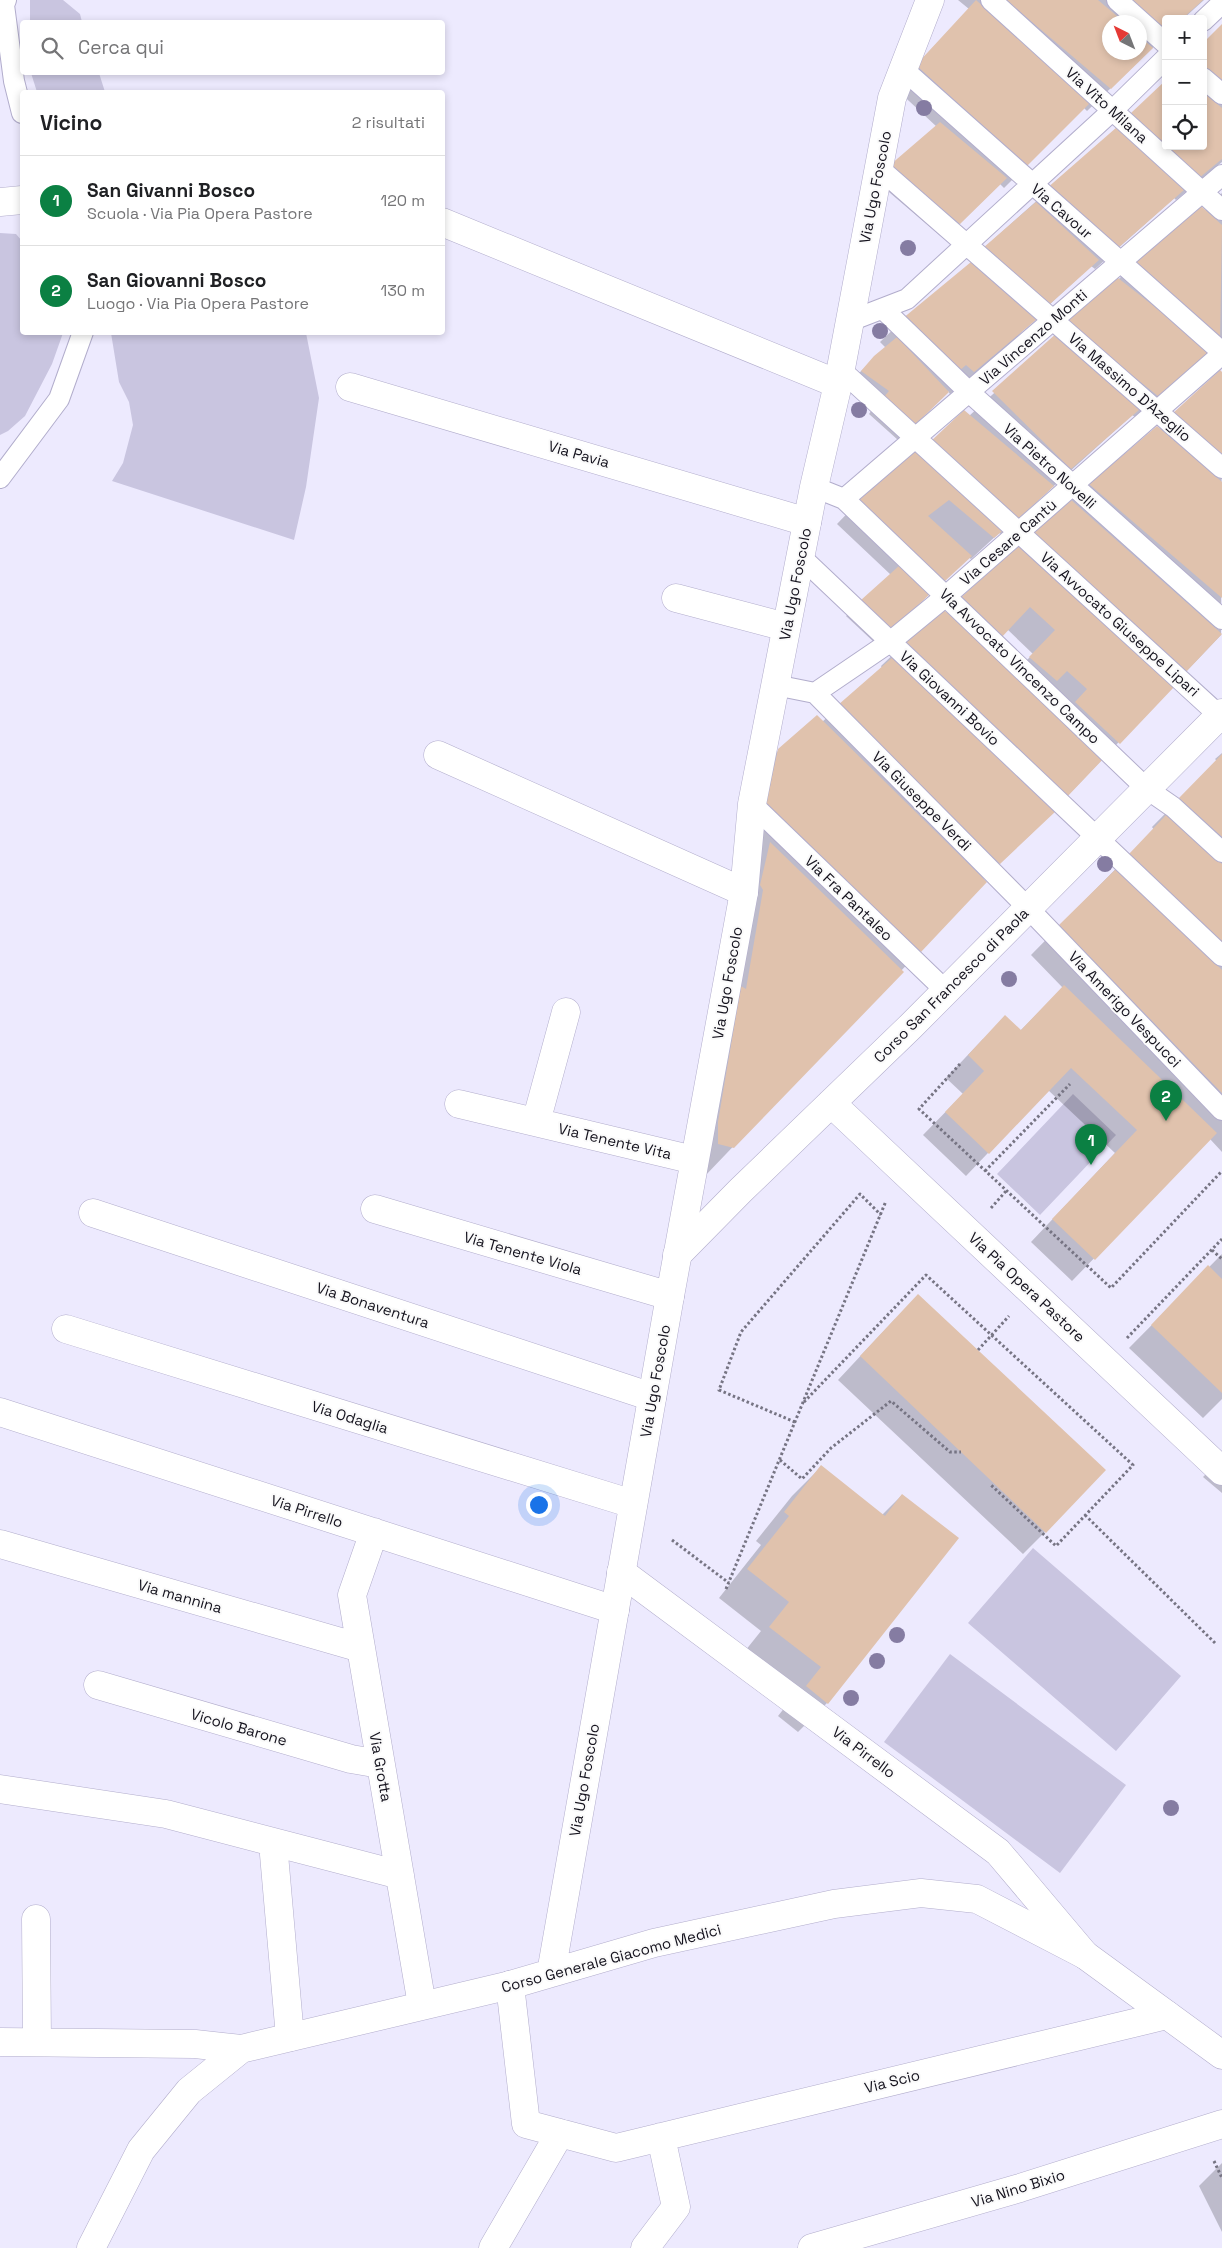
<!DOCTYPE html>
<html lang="it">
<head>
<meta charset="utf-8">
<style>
  body { margin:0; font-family:"Space Grotesk",sans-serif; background:#f2f2f2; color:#202124 }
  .controls { position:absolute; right:15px; top:15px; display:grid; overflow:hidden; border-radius:5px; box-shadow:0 2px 8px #0003 }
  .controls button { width:45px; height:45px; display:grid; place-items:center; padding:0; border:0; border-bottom:1px solid #e0e0e0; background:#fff; color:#202124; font:25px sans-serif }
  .compass { position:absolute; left:1102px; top:15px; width:45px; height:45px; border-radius:50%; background:#fff; box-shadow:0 2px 8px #0003; rotate:318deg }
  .you { position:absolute; left:538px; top:1504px; width:18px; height:18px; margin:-12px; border:4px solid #fff; border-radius:50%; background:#1a73e8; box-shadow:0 0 0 8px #1a73e833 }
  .badge { display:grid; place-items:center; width:32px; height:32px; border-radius:50%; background:#0b8043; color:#fff; font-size:16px; font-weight:700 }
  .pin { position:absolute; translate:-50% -41px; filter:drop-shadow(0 1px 2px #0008) }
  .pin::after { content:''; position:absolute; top:26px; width:18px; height:15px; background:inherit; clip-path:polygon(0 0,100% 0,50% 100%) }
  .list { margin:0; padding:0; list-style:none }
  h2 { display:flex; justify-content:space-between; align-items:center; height:65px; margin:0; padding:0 20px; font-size:21px }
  h2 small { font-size:16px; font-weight:400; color:#757577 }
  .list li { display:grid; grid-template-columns:32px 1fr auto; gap:15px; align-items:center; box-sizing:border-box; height:90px; padding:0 20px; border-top:1px solid #e0e0e0 }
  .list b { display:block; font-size:19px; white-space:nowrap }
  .list p { margin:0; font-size:16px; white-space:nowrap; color:#757577 }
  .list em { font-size:16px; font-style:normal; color:#757577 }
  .icon { flex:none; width:28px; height:28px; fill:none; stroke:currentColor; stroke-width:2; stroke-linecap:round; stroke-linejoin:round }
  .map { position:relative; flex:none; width:1222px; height:2248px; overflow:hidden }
  .search { position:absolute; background:#fff; box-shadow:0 2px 8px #0003; left:20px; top:20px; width:425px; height:55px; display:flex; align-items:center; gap:12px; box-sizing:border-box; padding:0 18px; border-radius:5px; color:#757577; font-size:19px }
  .panel { position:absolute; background:#fff; box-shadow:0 2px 8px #0003; left:20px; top:90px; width:425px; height:245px; border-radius:5px }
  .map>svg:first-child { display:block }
</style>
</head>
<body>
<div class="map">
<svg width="1222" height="2248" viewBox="0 0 1222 2248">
  <rect width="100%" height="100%" fill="#edeafe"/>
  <path fill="#c9c5e0" d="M30,0H63L80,14L82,22H30Z
    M31,73H99L105,92H37Z
    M0,233L16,234L22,241V332L63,333L52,364L25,416L8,431L0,435Z
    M111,333H306L319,398L306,487L294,540L112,481L123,463L133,425L129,402L119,382Z
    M1073,1094L1116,1135L1040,1215L997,1174Z
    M1033,1548L1181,1676L1116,1751L968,1623Z
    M950,1654L1126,1785L1060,1873L884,1742Z"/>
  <path fill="#0003" fill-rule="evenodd" d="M958,0H1204L1183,19H1166V35L1087,111L1084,108L1004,188L1000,184L944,239L876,181L937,127L895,88L969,9ZM1110,22H1140V52H1110Z
    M1222,25V162L1176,200L1174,198L1095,269L1091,266L1035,318L1013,341L950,394L948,391L898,440L869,414L874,407L859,373L886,348L880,342L903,320L970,264L984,248L1117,129L1166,82V146H1203V44Z
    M1222,193V339L1186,373L1135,417L1132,415L1001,534L999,533L971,559L968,557L876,644L846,616L891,575L837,524L885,474L920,453L969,416L1134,265L1205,211Z
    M1222,373L1221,635L1032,833L983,879L920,951L704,1177L750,779L779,750L822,722L882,668L881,666L904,644L946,613L1089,485L1157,427L1159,429ZM1007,629L1033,654L1013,674L987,650Z
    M1222,753V1152L1210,1139L1072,1281L1031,1242L1115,1153L1048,1090L966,1176L923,1135L963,1094L946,1078L983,1039L1020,1031L1063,988L1031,955L1154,830L1152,827L1217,761L1215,759Z
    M1222,1254V1399L1203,1418L1129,1348Z
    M895,1319L1045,1532L1023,1554L838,1380Z
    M1222,1458V1493L1203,1477Z
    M821,1467L882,1515L902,1495L827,1703L798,1732L778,1716L793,1697L741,1656L761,1631L719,1598L761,1545L756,1541L792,1496Z
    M1222,2163V2232L1199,2186Z"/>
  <path fill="#e0c2ad" d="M976,0L1090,103L1027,166L916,65Z
    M1006,0H1098L1124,22H1110V52H1140V37L1153,48L1111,89Z
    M1130,0H1203L1182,19H1166V33Z
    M1222,24V84L1203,68V43Z
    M1166,80V146L1131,113Z
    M1203,92L1222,108V159L1199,178L1166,146H1203Z
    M940,122L1007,178L960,224L890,165Z
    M1117,127L1184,190L1118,248L1046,189Z
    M1036,202L1099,260L1050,304L983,248Z
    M1201,206L1222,225L1220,340L1133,264Z
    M971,262L1037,319L974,372L966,365L959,371L902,319Z
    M1118,278L1211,351L1158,396L1066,322Z
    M1058,332L1140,409L1071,469L992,391Z
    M897,337L949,392L914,426L883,398L889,391L861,371L874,356Z
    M1220,370L1222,372V458L1172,414Z
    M964,410L1054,486L1017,520L929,443Z
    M1157,426L1222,482V598L1089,484Z
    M913,446L1007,527L994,538L949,500L928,516L972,556L945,581L858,501L887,476L884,473Z
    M1070,499L1222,634L1185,673L1030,535Z
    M1019,545L1175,686L1120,744L1075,702L1087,689L1067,671L1057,681L1029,657L1055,630L1030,607L1001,638L958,600Z
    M900,565L931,593L892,630L861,600Z
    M944,610L1106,756L1066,798L903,643Z
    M893,657L1056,811L1000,864L838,705Z
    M817,715L987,882L921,952L766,805L778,749Z
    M1222,754V837L1179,798Z
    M1167,814L1222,864V943L1129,854Z
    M770,842L904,972L734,1148L718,1144V1122L741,986L746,989L763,890L760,885Z
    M1117,868L1222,970V1093L1059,925Z
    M1064,985L1217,1133L1095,1260L1052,1219L1137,1130L1071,1068L989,1154L945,1112L984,1071L968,1055L1005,1015L1021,1030Z
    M1208,1265L1222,1279V1393L1151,1325Z
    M918,1294L1106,1470L1046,1533L860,1356Z
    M821,1465L885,1516L902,1494L959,1538L828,1704L806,1686L821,1667L769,1627L789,1602L747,1569L789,1516L784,1512Z"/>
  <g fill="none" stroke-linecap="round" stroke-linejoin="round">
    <g stroke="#b2adcc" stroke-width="22">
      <path id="lane" d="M6,0L4,5L14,81L22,113
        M991,0L1222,210
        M1117,0L1166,44
        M1203,21L1222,3
        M903,69L1222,352
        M1203,78L1222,94
        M879,168L1222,468
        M883,309L969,392L1222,619
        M850,321L907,299L1113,110L1166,58
        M840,369L1222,718
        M0,478L59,399L83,332
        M814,487L844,499L1147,789L1173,807L1222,852
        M844,499L1222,175
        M801,557L1222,956
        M775,685L815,693L890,642L946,596L1222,354
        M815,693L1028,908L1222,1110
        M752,804L946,991"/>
    </g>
    <g stroke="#b2adcc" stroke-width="29">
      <path id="street" d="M0,202L22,200
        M442,222L838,384
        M350,387L807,522
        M676,598L786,627
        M438,755L744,892
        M831,1103L1222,1471
        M459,1104L694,1160
        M536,1122L566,1012
        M375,1209L670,1296
        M93,1213L652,1397
        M677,1255L740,1191L911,1026L1222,713
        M66,1329L633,1504
        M0,1412L615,1610
        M374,1532L352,1595L422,2005
        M0,1544L361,1648
        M621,1572L998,1852L1085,1955
        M98,1685L351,1759L380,1764
        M0,1789L166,1814L400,1875
        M273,1843L290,2037
        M36,1919L37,2042
        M510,1985L526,2124L616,2148L1167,2015
        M0,2042L195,2044L241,2049
        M493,2248L560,2133
        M645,2248L676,2207L661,2137
        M812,2248L1020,2188L1222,2124"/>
    </g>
    <g stroke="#b2adcc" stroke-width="29">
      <path id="secondary" d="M551,1973L670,1296L744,892L752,804L814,487L838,384L892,98L930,0
        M91,2248L141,2150L189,2091L241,2049L510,1985L654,1943L834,1904L921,1893L977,1899L1085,1955L1222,2055"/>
    </g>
    <path stroke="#767483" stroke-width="3" stroke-dasharray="2.5 2.5" stroke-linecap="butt" d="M960,1064L919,1109L1111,1288L1222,1171
      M985,1171L1070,1084
      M991,1208L1006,1191
      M1212,1250L1222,1259
      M1127,1338L1222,1239
      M978,1350L1009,1316
      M804,1402L926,1275L1133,1465L1056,1546L991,1485
      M795,1422L719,1390L741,1332L860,1194L881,1215
      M780,1460L802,1479L831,1448L891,1401L950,1452H961
      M1085,1515L1216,1644
      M672,1540L729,1583
      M726,1589L886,1201
      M1214,2161L1222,2178"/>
    <use href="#lane" stroke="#fff" stroke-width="20"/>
    <use href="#street" stroke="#fff" stroke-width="28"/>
    <use href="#secondary" stroke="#fff" stroke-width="28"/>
  </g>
  <g fill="#857ca2">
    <circle cx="924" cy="108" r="8"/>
    <circle cx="908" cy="248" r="8"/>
    <circle cx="880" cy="331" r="8"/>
    <circle cx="859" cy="410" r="8"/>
    <circle cx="1105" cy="864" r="8"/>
    <circle cx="1009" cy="979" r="8"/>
    <circle cx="897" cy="1635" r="8"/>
    <circle cx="877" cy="1661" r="8"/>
    <circle cx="851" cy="1698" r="8"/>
    <circle cx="1171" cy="1808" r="8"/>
  </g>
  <g text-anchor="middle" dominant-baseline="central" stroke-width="4" stroke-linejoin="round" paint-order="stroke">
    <g font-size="15" fill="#14121d" stroke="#fafafa">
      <text transform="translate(1107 105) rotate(42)">Via Vito Milana</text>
      <text transform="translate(875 187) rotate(-79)">Via Ugo Foscolo</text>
      <text transform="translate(1062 211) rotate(41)">Via Cavour</text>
      <text transform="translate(1033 337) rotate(-41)">Via Vincenzo Monti</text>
      <text transform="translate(1130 387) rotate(41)">Via Massimo D'Azeglio</text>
      <text transform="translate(579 454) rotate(16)">Via Pavia</text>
      <text transform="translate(1050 466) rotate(42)">Via Pietro Novelli</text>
      <text transform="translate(1008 542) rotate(-41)">Via Cesare Cantù</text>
      <text transform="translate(795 584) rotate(-79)">Via Ugo Foscolo</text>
      <text transform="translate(1120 624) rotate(42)">Via Avvocato Giuseppe Lipari</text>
      <text transform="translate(1020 666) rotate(44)">Via Avvocato Vincenzo Campo</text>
      <text transform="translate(950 698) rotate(43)">Via Giovanni Bovio</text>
      <text transform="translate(922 801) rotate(45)">Via Giuseppe Verdi</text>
      <text transform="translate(849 898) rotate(44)">Via Fra Pantaleo</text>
      <text transform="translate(727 983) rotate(-80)">Via Ugo Foscolo</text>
      <text transform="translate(951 985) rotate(-45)">Corso San Francesco di Paola</text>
      <text transform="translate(1125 1009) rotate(46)">Via Amerigo Vespucci</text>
      <text transform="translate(615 1141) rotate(13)">Via Tenente Vita</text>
      <text transform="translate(523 1253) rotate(16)">Via Tenente Viola</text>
      <text transform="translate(1027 1287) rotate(43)">Via Pia Opera Pastore</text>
      <text transform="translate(373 1305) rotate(18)">Via Bonaventura</text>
      <text transform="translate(655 1381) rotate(-80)">Via Ugo Foscolo</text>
      <text transform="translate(350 1417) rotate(17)">Via Odaglia</text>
      <text transform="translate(307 1511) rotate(18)">Via Pirrello</text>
      <text transform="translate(180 1596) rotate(16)">Via mannina</text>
      <text transform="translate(239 1727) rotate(16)">Vicolo Barone</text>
      <text transform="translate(864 1752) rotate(37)">Via Pirrello</text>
      <text transform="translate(381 1767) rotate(80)">Via Grotta</text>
      <text transform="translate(584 1780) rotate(-80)">Via Ugo Foscolo</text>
      <text transform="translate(611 1958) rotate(-15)">Corso Generale Giacomo Medici</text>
      <text transform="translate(892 2081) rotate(-14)">Via Scio</text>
      <text transform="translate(1018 2188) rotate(-17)">Via Nino Bixio</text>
    </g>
  </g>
</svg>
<div class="controls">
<button>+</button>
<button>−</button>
<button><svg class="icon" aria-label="locate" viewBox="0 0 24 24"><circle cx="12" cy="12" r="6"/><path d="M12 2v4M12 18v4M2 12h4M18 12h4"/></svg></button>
</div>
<svg class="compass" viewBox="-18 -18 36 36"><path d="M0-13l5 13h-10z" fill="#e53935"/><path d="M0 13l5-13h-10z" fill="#757577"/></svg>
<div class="you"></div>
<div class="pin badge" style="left:1091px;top:1165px">1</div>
<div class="pin badge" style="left:1166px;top:1121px">2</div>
<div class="search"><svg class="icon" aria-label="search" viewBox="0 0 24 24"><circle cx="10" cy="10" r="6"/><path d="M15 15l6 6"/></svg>Cerca qui</div>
<section class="panel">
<h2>Vicino<small>2 risultati</small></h2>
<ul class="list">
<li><span class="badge">1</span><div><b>San Givanni Bosco</b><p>Scuola · Via Pia Opera Pastore</p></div><em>120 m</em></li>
<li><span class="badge">2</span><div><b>San Giovanni Bosco</b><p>Luogo · Via Pia Opera Pastore</p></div><em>130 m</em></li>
</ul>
</section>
</div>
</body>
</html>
